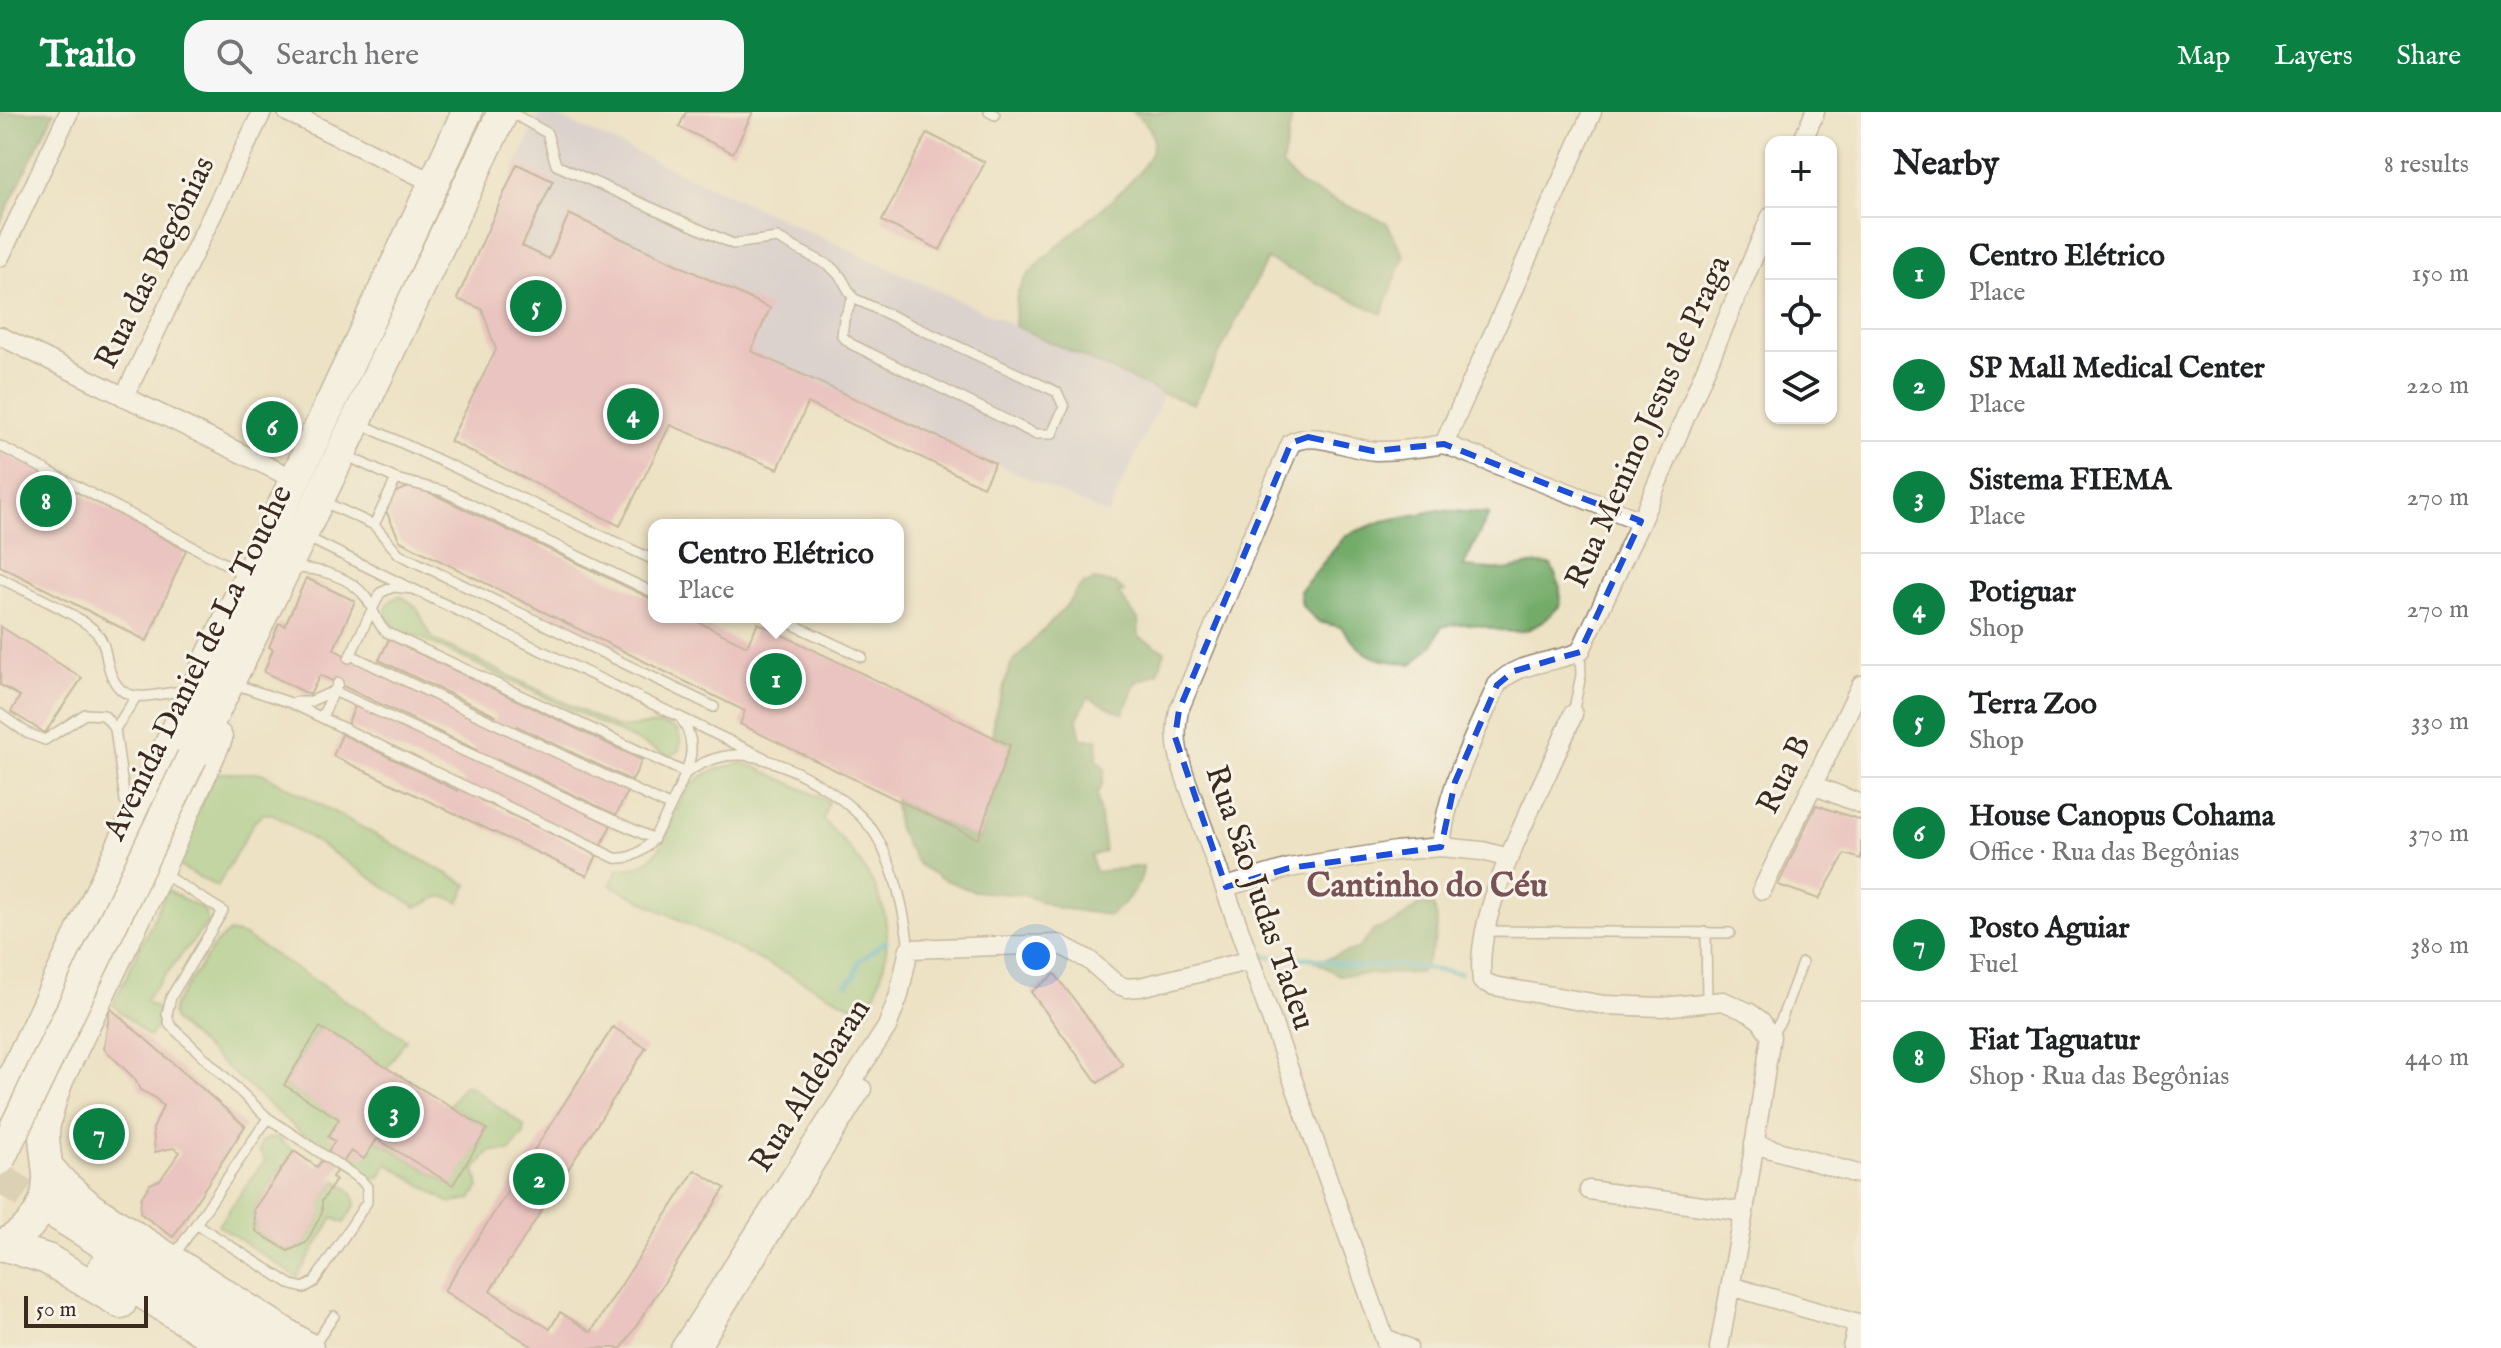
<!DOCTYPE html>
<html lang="en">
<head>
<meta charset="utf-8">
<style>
  body { margin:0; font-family:"IM FELL English",serif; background:#f6f6f6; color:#202124 }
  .controls { position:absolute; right:24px; top:24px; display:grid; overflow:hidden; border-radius:16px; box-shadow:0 2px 6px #0004 }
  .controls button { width:72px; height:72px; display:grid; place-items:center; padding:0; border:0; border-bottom:2px solid #e0e0e0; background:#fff; color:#202124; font:40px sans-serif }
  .scale { position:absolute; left:24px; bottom:20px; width:124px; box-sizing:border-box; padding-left:8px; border:4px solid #3b2a1e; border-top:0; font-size:22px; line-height:28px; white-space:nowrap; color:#3b2a1e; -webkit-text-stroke:6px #f7f3e8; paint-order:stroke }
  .you { position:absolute; left:1036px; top:844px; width:28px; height:28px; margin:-20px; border:6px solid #fff; border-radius:50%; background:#1a73e8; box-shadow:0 0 0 12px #1a73e833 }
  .badge { display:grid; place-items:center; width:52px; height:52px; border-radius:50%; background:#0b8043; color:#fff; font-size:26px; font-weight:700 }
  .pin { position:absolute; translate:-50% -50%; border:4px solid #fff; box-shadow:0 2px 8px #0006 }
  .popup { position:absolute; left:648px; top:407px; width:256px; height:104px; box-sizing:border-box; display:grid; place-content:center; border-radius:16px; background:#fff; filter:drop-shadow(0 2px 6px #0005); font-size:26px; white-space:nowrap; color:#757577 }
  .popup b { font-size:30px; color:#202124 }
  .popup::after { content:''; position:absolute; left:50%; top:100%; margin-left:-16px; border:16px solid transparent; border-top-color:#fff }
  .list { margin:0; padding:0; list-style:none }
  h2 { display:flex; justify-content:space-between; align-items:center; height:104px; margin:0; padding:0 32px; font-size:34px }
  h2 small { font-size:26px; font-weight:400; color:#757577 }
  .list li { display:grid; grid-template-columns:52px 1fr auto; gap:24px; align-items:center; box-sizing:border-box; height:112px; padding:0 32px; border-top:2px solid #e0e0e0 }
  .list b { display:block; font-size:30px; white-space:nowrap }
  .list p { margin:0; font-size:26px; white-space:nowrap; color:#757577 }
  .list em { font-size:26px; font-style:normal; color:#757577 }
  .icon { flex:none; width:44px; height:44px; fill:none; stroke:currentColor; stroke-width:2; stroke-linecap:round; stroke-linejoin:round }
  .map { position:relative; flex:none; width:1861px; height:1236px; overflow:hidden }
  header { display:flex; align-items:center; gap:48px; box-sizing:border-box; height:112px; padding:0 40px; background:#0b8043; color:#fff }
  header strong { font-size:38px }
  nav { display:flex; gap:44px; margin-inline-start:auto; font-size:28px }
  .search { width:560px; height:72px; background:#f6f6f6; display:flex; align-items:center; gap:20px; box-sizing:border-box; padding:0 28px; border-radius:24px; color:#757577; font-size:30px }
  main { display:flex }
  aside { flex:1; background:#fff }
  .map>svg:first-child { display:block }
</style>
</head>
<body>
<header>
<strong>Trailo</strong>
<div class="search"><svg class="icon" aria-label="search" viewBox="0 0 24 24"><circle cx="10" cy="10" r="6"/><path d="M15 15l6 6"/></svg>Search here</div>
<nav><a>Map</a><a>Layers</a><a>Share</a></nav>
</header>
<main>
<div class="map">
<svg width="1861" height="1236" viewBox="0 0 1861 1236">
  <rect width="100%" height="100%" fill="#f7f3e8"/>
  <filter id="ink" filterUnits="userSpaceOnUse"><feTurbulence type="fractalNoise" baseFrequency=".0125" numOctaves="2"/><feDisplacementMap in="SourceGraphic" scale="16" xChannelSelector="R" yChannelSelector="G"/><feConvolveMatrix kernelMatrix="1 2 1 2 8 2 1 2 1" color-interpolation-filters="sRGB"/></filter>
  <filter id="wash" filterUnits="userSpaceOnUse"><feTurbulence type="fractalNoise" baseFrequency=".006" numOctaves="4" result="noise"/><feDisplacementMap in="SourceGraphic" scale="32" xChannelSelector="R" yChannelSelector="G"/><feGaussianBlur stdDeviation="1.8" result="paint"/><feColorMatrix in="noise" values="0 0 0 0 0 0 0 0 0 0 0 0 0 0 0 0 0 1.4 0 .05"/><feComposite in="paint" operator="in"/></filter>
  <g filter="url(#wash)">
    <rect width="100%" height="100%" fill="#ede2c4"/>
    <path fill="#c8bfd8" d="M541,0H548L1164,282L1108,403L486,118Z"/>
    <path fill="#8fc679" stroke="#65784c" stroke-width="2" d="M400,484C423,495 420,507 433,527L613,614C636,620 657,604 678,619L681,631L678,640L671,644L664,642L421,526L398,518L385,504C386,492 389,488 400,484Z
      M741,651L756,655L828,689L823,708C884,769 908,819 866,901L610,773L618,757C675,757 662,700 695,670C707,658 724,655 741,651Z
      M216,661H262L468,773L459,790C433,778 438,790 416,795L273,702H263L254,710L217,775L182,756L174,745Z
      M167,778L204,798L208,810L145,888L157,897L159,912L149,925L113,893Z
      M229,820L243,823L406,927L387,956L320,915L284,973L452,1073L487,1017L449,994L463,974H470L524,1014V1022L510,1039H490L475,1058L479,1075L471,1087L450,1091L388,1052L380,1065L368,1066L300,1020L174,909L172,901L174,893L216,831Z
      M269,1026H277L294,1039L254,1097L256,1119L288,1139L306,1131L321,1101L322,1089L336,1068C346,1075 354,1080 356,1092L344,1111L333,1106L297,1165L218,1113L265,1048L259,1039L262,1030Z"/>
    <path fill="#73ab69" stroke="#576a44" stroke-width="2" d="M0,0H54L0,111Z
      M1133,0H1293L1282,54L1302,74L1387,111L1404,144L1382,202L1267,147L1194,292L1164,282L1015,214C1016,203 1014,187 1019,177C1039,135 1154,72 1153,29C1153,15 1143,9 1133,0Z
      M1439,398L1489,402L1463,455L1505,458L1537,452L1551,453L1560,474V493C1512,547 1494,500 1441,515L1433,533L1412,552C1373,547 1365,547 1341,515L1319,510L1302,494L1300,479L1346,423L1383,409Z
      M1095,468L1115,472L1124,480L1118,481L1138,507L1139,525L1165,539L1158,561L1136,570L1123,602L1088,585L1077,607L1081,627H1098L1097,648L1105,657L1102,673L1097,682L1105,739L1091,744L1095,760L1143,754C1143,774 1124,793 1109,803L1058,796L1023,783L973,779L943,767L919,753L906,733L897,715L895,687L979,727L1009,633L993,625V608L1011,552L1065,495L1081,473Z
      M1419,793H1433C1443,817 1433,839 1420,861L1339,863L1316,850L1359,836L1374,818L1395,811Z"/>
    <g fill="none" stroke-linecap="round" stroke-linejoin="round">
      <path stroke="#44b1c1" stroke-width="5" d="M1263,844L1310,846L1356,855L1396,853L1460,861
        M847,872L855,863L859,849L886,829"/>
    </g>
    <g id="blocks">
      <path fill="#e7a0ba" d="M686,0H753L733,41L679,15Z
        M927,21L985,50L940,138L882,109Z
        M517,52L553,69L522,134L549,147L569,102L770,196L751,239L995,351L983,375L808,291L778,357L670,313L620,414L450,329L496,238L482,197L457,187Z
        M0,339L186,438L147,529L0,454Z
        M414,373L654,488V505H688L747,534L758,511L1010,633L978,727L740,612L745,599L400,429L380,386Z
        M306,466L355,489L334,537L349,546L491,613L496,604L379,548L389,527L642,648L632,669L517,614L512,622L628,679L616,703L498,647L493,656L611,713L601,734L484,679L480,688L597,743L587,764L333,644L342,622L458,679L464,669L347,613L356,592L473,647L477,638L320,563L310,583L264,560L273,537L269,535L279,511L285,514Z
        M0,514L82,566L45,621L11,600L20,584L0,573Z
        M1816,693L1861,708V747L1845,742L1819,787L1778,773Z
        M1055,862L1123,953L1098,971L1031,880Z
        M110,896L245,1014L173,1125L140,1101L141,1086L150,1072L160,1068L180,1040L173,1036L155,1040L153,1017L163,994L154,985L140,978L135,967L104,937Z
        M320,915L487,1017L453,1073L377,1027L364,1047L351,1039L332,1065L336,1068L322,1089V1101L306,1131L288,1139L256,1119L254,1097L294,1039L317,1055L335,1029L328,1025L339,1007L284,973Z
        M613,915L646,936L490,1179L550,1217L560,1200L591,1220L695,1058L725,1076L622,1236H535L444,1179Z"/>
    </g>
  </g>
  <g filter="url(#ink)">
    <use href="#blocks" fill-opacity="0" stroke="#948671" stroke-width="2"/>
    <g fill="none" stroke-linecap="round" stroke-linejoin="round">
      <path stroke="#c9bda3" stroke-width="30" stroke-dasharray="30 15" stroke-linecap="butt" d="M0,1066L56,1102"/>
      <g stroke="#948671" stroke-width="12">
        <path id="lane" d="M510,0L547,21L556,53L733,132L777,126L830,154L841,165L853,186L1057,280L1064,295L1052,322H1035L851,232L842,224L844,207L853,186
          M989,0L995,3
          M359,311L654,448
          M0,334L245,462
          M396,367L443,379L650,479
          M322,389L374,413L396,367L345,343
          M374,413L399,442L714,595
          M304,424L406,474
          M293,456C319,456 352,465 367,487C375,499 375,510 386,520L686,661
          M0,466C24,479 79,502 96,520C104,529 105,538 107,548C117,598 145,583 183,579
          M777,505L862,545
          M351,543L669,694
          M349,546L380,481L393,475L413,477L765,646
          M237,573L291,591L615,746C626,747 635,744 644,737C657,727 690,658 691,640C692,626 688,616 680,605
          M334,579L654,727
          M296,590H309L334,579
          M0,602L27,621L45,628L85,602L104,603L115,617L125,689
          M1573,602L1581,563L1580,540
          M322,605L338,571
          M115,617L136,585
          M686,661C702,650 718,643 738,643C780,643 856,688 877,725C896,760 904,797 909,837
          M160,760L223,799L171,885L167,902L170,913L268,1006L361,1068L367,1075V1090L314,1170L304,1176L292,1173L196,1112L268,1006
          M1484,819L1730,821
          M1706,820L1707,889
          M1771,924L1781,908L1802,851
          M173,1145L196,1112
          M312,1236L334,1204"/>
      </g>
      <g stroke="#948671" stroke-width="21">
        <path id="street" d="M287,0L434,71
          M1802,30L1815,0
          M0,145L69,0
          M0,224L294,367
          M124,285L262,0
          M1444,332L1592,0
          M1444,332L1641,409
          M1573,602C1546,675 1472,792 1482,869L1494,874L1604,893L1662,895L1723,889L1750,901L1761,909L1771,924L1744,1100L1719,1236
          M1813,673L1861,692
          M1441,735C1446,677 1474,626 1497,573C1516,550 1553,551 1580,540L1641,409L1771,104
          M1226,775L1289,756L1396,739L1441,735L1482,739L1509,746
          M1762,778L1861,573
          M909,837L1059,832L1089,848L1116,872L1127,876L1140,875L1248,849
          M1754,1032L1861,1063
          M1589,1078L1744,1100
          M1731,1174L1861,1213
          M1385,1226L1408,1236
          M680,1236L887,915L899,883L909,837
          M700,1236L862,977
          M1388,1236L1187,670C1178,644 1173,625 1179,598L1291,331C1317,317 1347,338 1376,339C1399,339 1421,336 1444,332"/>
      </g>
      <g stroke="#948671" stroke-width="29">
        <path id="secondary" d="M1856,1236L1861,1217"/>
      </g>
      <g stroke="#948671" stroke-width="33">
        <path id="primary" d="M192,645L302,423L503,0
          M0,992C158,662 312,331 467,0
          M47,1054L63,1072L92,1097L308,1236
          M56,1102L269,1236
          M2,1133L47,1147L121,1191
          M0,1134C28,1121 48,1098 48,1066C48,1052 44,1037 44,1022C45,1003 52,986 58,968L158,759L217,626
          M103,1156L229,1236"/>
      </g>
      <use href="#lane" stroke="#fff" stroke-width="9"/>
      <use href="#street" stroke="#fff" stroke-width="18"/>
      <use href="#secondary" stroke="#fff" stroke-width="26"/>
      <use href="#primary" stroke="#fff" stroke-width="30"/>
      <g stroke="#948671" stroke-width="33" stroke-linecap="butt">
        <path id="primary-bridge" d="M0,1047L192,645"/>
      </g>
      <use href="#primary-bridge" stroke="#fff" stroke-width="30"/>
    </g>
  </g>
  <path d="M0 0H1861V1236H0ZM1308,325L1373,339L1444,332L1641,409L1580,540L1514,559L1497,573L1455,670L1441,735L1289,756L1226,775L1175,625L1179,598L1291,331Z" fill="#ede2c4" fill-opacity=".55" fill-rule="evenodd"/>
  <path fill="none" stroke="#1d4ed8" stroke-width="6" stroke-dasharray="16 10" stroke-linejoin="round" d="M1308,325L1373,339L1444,332L1641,409L1580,540L1514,559L1497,573L1455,670L1441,735L1289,756L1226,775L1175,625L1179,598L1291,331Z"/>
  <g text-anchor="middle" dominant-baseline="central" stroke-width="6" stroke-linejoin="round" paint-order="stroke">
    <g font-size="32" fill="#3b2a1e" stroke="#f7f3e8">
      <text transform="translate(156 151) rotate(-64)">Rua das Begônias</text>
      <text transform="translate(1649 310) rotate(-66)">Rua Menino Jesus de Praga</text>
      <text transform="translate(199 551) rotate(-64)">Avenida Daniel de La Touche</text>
      <text transform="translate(1785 663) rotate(-64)">Rua B</text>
      <text transform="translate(1259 786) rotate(71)">Rua São Judas Tadeu</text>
      <text transform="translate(811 974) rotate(-58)">Rua Aldebaran</text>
    </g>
    <g font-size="34" font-weight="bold" fill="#775355" stroke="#f7f3e8">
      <text x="1427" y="774">Cantinho do Céu</text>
    </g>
  </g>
</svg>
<div class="controls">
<button>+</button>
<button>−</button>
<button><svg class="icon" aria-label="locate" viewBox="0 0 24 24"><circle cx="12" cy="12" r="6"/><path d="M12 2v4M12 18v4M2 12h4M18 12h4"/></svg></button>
<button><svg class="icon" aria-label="layers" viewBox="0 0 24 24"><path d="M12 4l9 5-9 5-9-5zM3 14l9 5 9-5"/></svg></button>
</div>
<div class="scale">50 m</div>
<div class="you"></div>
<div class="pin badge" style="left:776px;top:567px">1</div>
<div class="popup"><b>Centro Elétrico</b>Place</div>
<div class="pin badge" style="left:539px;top:1067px">2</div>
<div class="pin badge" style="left:394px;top:1000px">3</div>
<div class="pin badge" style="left:633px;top:302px">4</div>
<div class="pin badge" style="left:536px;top:194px">5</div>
<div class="pin badge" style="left:272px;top:315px">6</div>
<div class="pin badge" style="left:99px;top:1022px">7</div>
<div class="pin badge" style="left:46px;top:389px">8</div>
</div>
<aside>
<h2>Nearby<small>8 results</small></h2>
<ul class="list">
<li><span class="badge">1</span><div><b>Centro Elétrico</b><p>Place</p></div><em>150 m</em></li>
<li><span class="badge">2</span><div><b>SP Mall Medical Center</b><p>Place</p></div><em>220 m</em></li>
<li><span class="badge">3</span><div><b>Sistema FIEMA</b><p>Place</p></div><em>270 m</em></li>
<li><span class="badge">4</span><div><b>Potiguar</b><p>Shop</p></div><em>270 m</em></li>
<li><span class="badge">5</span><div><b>Terra Zoo</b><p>Shop</p></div><em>330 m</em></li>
<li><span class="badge">6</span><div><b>House Canopus Cohama</b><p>Office · Rua das Begônias</p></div><em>370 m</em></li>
<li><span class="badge">7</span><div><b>Posto Aguiar</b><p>Fuel</p></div><em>380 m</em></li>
<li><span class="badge">8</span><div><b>Fiat Taguatur</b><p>Shop · Rua das Begônias</p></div><em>440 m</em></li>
</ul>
</aside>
</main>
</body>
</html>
